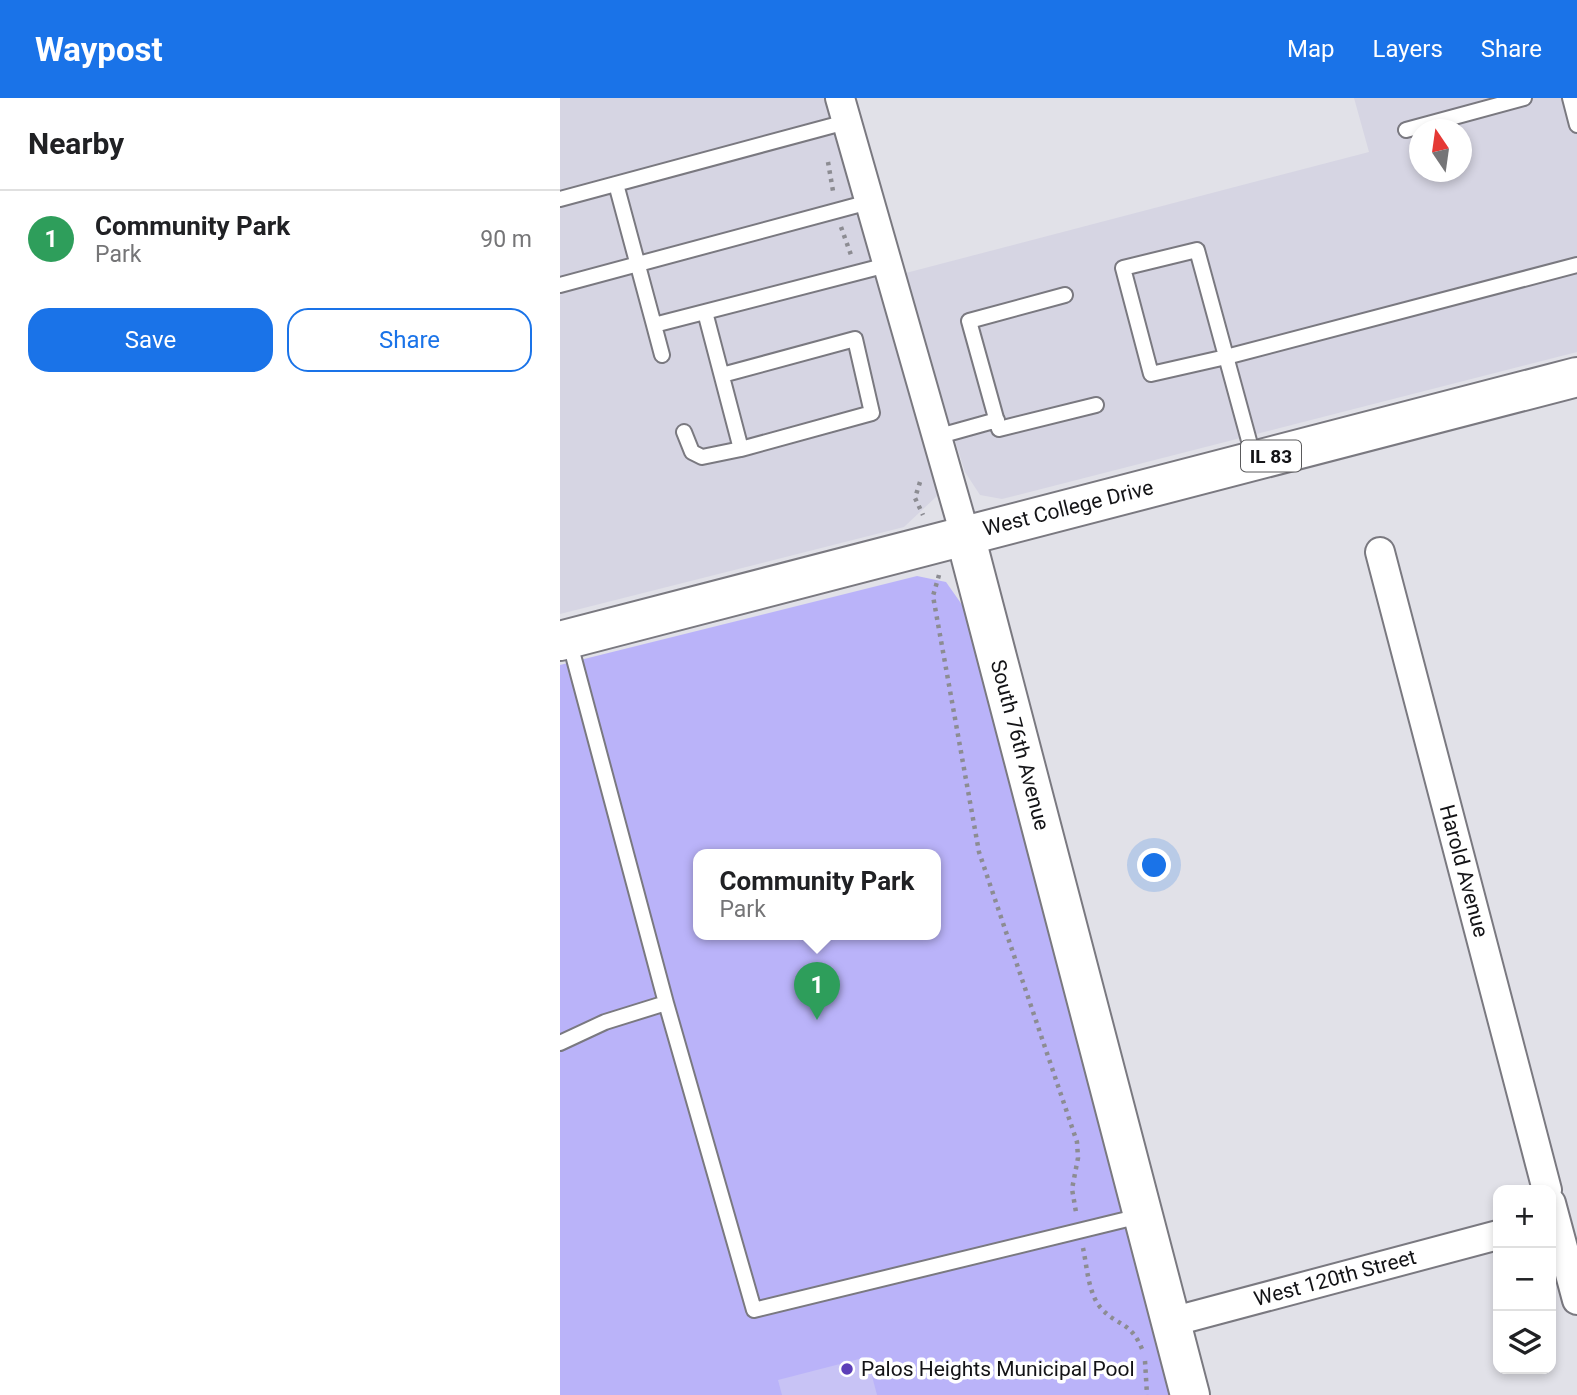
<!DOCTYPE html>
<html lang="en">
<head>
<meta charset="utf-8">
<style>
  body { margin:0; font-family:Roboto,sans-serif; background:#f6f6f6; color:#202124 }
  .controls { position:absolute; right:21px; bottom:21px; display:grid; overflow:hidden; border-radius:14px; box-shadow:0 4px 10px #0003 }
  .controls button { width:63px; height:63px; display:grid; place-items:center; padding:0; border:0; border-bottom:2px solid #e0e0e0; background:#fff; color:#202124; font:35px sans-serif }
  .compass { position:absolute; left:849px; top:21px; width:63px; height:63px; border-radius:50%; background:#fff; box-shadow:0 4px 10px #0003; rotate:347deg }
  .you { position:absolute; left:595px; top:768px; width:24px; height:24px; margin:-18px; border:5px solid #fff; border-radius:50%; background:#1a73e8; box-shadow:0 0 0 10px #1a73e833 }
  .badge { display:grid; place-items:center; width:46px; height:46px; border-radius:50%; background:#1a73e8; color:#fff; font-size:23px; font-weight:700 }
  .pin { position:absolute; translate:-50% -58px; filter:drop-shadow(0 2px 4px #0008) }
  .pin::after { content:''; position:absolute; top:37px; width:24px; height:21px; background:inherit; clip-path:polygon(0 0,100% 0,50% 100%) }
  .popup { position:absolute; left:133px; top:751px; width:248px; height:91px; box-sizing:border-box; display:grid; place-content:center; border-radius:14px; background:#fff; filter:drop-shadow(0 2px 5px #0005); font-size:23px; white-space:nowrap; color:#757577 }
  .popup b { font-size:26px; color:#202124 }
  .popup::after { content:''; position:absolute; left:50%; top:100%; margin-left:-14px; border:14px solid transparent; border-top-color:#fff }
  .list { margin:0; padding:0; list-style:none }
  h2 { display:flex; justify-content:space-between; align-items:center; height:91px; margin:0; padding:0 28px; font-size:30px }
  h2 small { font-size:23px; font-weight:400; color:#757577 }
  .list li { display:grid; grid-template-columns:46px 1fr auto; gap:21px; align-items:center; box-sizing:border-box; height:98px; padding:0 28px; border-top:2px solid #e0e0e0 }
  .list b { display:block; font-size:26px; white-space:nowrap }
  .list p { margin:0; font-size:23px; white-space:nowrap; color:#757577 }
  .list em { font-size:23px; font-style:normal; color:#757577 }
  .actions { display:flex; gap:14px; padding:21px 28px }
  .actions a { flex:1; padding:16px 0; border:2px solid #1a73e8; border-radius:21px; text-align:center; font-size:24px; color:#1a73e8 }
  .actions .main { background:#1a73e8; color:#fff }
  .icon { flex:none; width:38px; height:38px; fill:none; stroke:currentColor; stroke-width:2; stroke-linecap:round; stroke-linejoin:round }
  .map { position:relative; flex:none; width:1017px; height:1297px; overflow:hidden }
  header { display:flex; align-items:center; gap:42px; box-sizing:border-box; height:98px; padding:0 35px; background:#1a73e8; color:#fff }
  header strong { font-size:33px }
  nav { display:flex; gap:38px; margin-inline-start:auto; font-size:24px }
  main { display:flex }
  aside { flex:1; background:#fff }
  .map>svg:first-child { display:block }
</style>
</head>
<body>
<header>
<strong>Waypost</strong>
<nav><a>Map</a><a>Layers</a><a>Share</a></nav>
</header>
<main>
<aside>
<h2>Nearby<small></small></h2>
<ul class="list">
<li><span class="badge" style="background:#2e9e5b">1</span><div><b>Community Park</b><p>Park</p></div><em>90 m</em></li>
</ul>
<div class="actions"><a class="main">Save</a><a>Share</a></div>
</aside>
<div class="map">
<svg width="1017" height="1297" viewBox="0 0 1017 1297">
  <rect width="100%" height="100%" fill="#e1e1e8"/>
  <path fill="#d6d5e3" fill-rule="evenodd" d="M0,0H295L342,176L809,54L794,0H1017V254L442,401L420,397L405,374L342,177L319,185L378,397L344,429L0,516ZM860,32H902V74H860Z"/>
  <path fill="#bab3f9" fill-rule="evenodd" d="M357,478L386,484L405,511L612,1297H0V567ZM138,756H376V836H138Z"/>
  <path fill="#c8c3f5" d="M307,1259L317,1297H222L218,1282Z"/>
  <g fill="none" stroke-linecap="round" stroke-linejoin="round">
    <g stroke="#7a7980" stroke-width="18">
      <path id="lane" d="M1010,0L1017,27
        M846,32L964,0
        M56,86L94,227L327,167
        M0,101L286,24
        M0,187L309,104
        M505,197L409,223L439,331L536,307
        M145,214L181,351L312,315L295,241L162,277
        M94,227L102,257
        M124,334L132,354L142,359L181,351
        M376,339L437,322
        M694,361L637,152L563,170L591,276L666,259L1017,167
        M9,542L106,905L194,1212L580,1118
        M0,945L45,924L106,905"/>
    </g>
    <g stroke="#7a7980" stroke-width="32">
      <path id="street" d="M280,0L405,437
        M820,454L987,1092
        M991,1105L1017,1202
        M611,1224L938,1137"/>
    </g>
    <g stroke="#7a7980" stroke-width="42">
      <path id="secondary" d="M405,437L630,1297"/>
    </g>
    <g stroke="#7a7980" stroke-width="42">
      <path id="primary" d="M0,543L1017,279"/>
    </g>
    <path stroke="#8c8c92" stroke-width="4.5" stroke-dasharray="3.5 5" stroke-linecap="butt" d="M268,64L273,93
      M281,129L291,157
      M360,384L355,400L363,417
      M379,477L373,498L419,754L517,1044L518,1060L512,1091L516,1114
      M523,1150C527,1168 528,1194 540,1209C557,1229 570,1222 582,1251
      M585,1263L587,1297"/>
    <use href="#lane" stroke="#fff" stroke-width="14"/>
    <use href="#street" stroke="#fff" stroke-width="28"/>
    <use href="#secondary" stroke="#fff" stroke-width="38"/>
    <use href="#primary" stroke="#fff" stroke-width="38"/>
  </g>
  <circle fill="#5d3fb8" stroke="#fff" stroke-width="2.5" cx="287" cy="1271" r="7"/>
  <g text-anchor="middle" dominant-baseline="central" stroke-width="7" stroke-linejoin="round" paint-order="stroke">
    <rect fill="#fff" stroke="#5a5a5c" stroke-width="2" x="681" y="342.5" width="60" height="31" rx="5"/>
    <g font-size="19" font-weight="bold" fill="#131316">
      <text x="711" y="358">IL 83</text>
    </g>
    <g font-size="21" fill="#131316" stroke="#fff">
      <text transform="translate(508 410) rotate(-14)">West College Drive</text>
      <text transform="translate(460 647) rotate(75)">South 76th Avenue</text>
      <text transform="translate(904 773) rotate(75)">Harold Avenue</text>
      <text transform="translate(775 1180) rotate(-15)">West 120th Street</text>
    </g>
    <g font-size="21" fill="#131316" stroke="#fff" text-anchor="start">
      <text x="301" y="1271">Palos Heights Municipal Pool</text>
    </g>
  </g>
</svg>
<div class="controls">
<button>+</button>
<button>−</button>
<button><svg class="icon" aria-label="layers" viewBox="0 0 24 24"><path d="M12 4l9 5-9 5-9-5zM3 14l9 5 9-5"/></svg></button>
</div>
<svg class="compass" viewBox="-18 -18 36 36"><path d="M0-13l5 13h-10z" fill="#e53935"/><path d="M0 13l5-13h-10z" fill="#757577"/></svg>
<div class="you"></div>
<div class="pin badge" style="left:257px;top:922px;background:#2e9e5b">1</div>
<div class="popup"><b>Community Park</b>Park</div>
</div>
</main>
</body>
</html>
